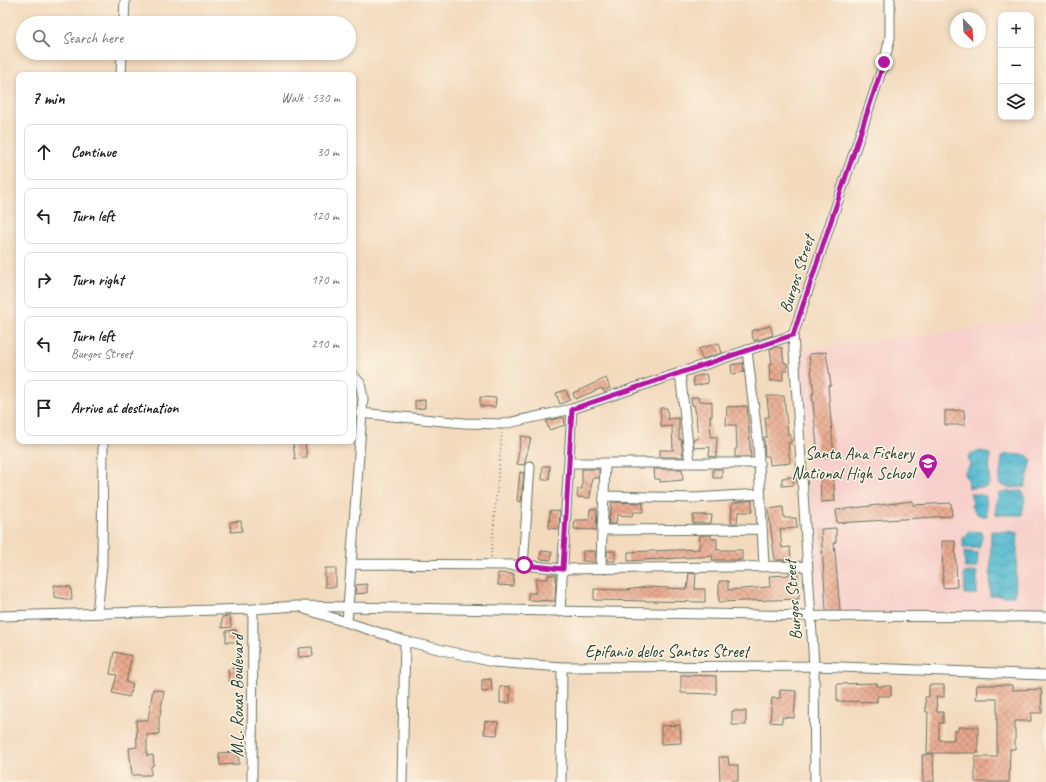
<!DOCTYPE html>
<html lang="en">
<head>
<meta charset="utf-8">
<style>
  body { margin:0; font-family:Caveat,sans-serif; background:#f6f6f6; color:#202124 }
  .controls { position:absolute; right:12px; top:12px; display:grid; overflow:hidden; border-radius:8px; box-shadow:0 2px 6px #0003 }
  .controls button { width:36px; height:36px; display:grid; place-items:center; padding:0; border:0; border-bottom:1px solid #e0e0e0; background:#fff; color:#202124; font:20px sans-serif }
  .compass { position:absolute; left:950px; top:12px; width:36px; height:36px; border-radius:50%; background:#fff; box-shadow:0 2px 6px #0003; rotate:156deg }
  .stop { position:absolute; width:12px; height:12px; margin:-9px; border:3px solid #b5179e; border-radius:50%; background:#fff }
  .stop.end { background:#b5179e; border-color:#fff; box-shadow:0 1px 4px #0008 }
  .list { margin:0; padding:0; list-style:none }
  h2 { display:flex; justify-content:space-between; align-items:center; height:52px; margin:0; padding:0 16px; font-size:17px }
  h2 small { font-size:13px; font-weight:400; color:#757577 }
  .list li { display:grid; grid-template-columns:26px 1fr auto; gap:12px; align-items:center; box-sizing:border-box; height:56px; margin:0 8px 8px; padding:0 8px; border:1px solid #e0e0e0; border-radius:8px }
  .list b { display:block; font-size:15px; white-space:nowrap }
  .list p { margin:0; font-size:13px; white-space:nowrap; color:#757577 }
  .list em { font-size:13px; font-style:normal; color:#757577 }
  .icon { flex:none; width:22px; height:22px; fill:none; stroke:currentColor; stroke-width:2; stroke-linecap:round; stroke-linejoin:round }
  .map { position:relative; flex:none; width:1046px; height:782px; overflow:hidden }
  .search { position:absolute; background:#fff; box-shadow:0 2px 6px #0003; left:16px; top:16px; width:340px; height:44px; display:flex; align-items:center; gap:10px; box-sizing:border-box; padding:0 14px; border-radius:22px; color:#757577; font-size:15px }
  .panel { position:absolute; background:#fff; box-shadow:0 2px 6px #0003; left:16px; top:72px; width:340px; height:372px; border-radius:8px }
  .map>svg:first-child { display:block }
</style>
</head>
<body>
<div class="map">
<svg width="1046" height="782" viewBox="0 0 1046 782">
  <defs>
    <pattern id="water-waves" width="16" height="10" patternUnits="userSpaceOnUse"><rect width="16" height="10" fill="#53b9d1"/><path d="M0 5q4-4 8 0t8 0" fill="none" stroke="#4498aa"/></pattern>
    <pattern id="building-cross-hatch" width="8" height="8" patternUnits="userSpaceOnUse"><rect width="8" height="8" fill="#e9a78d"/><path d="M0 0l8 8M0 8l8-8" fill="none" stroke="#bc8974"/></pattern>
  </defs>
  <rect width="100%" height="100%" fill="#fcf5e5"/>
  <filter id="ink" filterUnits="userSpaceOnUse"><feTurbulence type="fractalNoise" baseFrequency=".025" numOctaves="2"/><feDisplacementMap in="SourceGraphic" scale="8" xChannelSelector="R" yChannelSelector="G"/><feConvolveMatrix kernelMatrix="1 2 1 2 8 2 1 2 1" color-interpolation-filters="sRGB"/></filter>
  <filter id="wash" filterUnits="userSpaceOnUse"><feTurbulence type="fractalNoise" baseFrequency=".012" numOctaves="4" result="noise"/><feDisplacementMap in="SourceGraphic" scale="16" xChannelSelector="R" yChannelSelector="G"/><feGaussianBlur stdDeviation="0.9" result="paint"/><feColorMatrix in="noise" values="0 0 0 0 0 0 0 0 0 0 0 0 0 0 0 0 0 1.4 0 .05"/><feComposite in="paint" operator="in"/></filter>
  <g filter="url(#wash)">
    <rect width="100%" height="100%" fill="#f3dabd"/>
    <path fill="#f7d0cb" d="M1046,211V611L816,614L802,350L1032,321Z"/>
    <path fill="url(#water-waves)" stroke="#397b82" d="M981,451L990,454L989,484L987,487L969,488L968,478L965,477L964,473L970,465L968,456L972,453Z
      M1006,454L1027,455L1032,460L1025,487L1008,488L999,483L1002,456Z
      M1022,491L1025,498L1022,515H998L995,513L998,494L1001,492Z
      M970,493L986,496L987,516C978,516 976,514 971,506L973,502Z
      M969,531L982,532V538L979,548H963V538L966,536Z
      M991,531L1018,532L1015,596H990Z
      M964,551L978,553L977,568H965Z
      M969,572H977V594H965L964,573Z"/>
    <g id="blocks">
      <path fill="url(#building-cross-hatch)" d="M770,326L773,335L754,341L751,331Z
        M719,343L722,353L702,359L698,349Z
        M776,347L782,348L784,363H787V371H783V380L770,381L769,364H772L770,349Z
        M826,352L831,385L828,386L834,457L818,458L812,393H814L809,354Z
        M743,363L744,372L732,374L731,365Z
        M706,374L708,383L694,386L693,377Z
        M606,378L610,388L603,391L602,388L575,399L573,393Z
        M566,390L570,400L560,404L556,393Z
        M767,396H784L788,435H791V443H788L790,463L770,465L769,456H765L764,437H767L765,417H769Z
        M480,397L496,398L495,407L480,406Z
        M698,397L699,401L712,402V416H710L711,437H717L716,457L709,456L710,447L694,448L693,439H698L696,414L694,405H692L691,398Z
        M425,400V408L415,409V401Z
        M747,406L751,457H735V449H737L736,425H726L727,407Z
        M660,408H667L668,419L679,418V440L681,439L683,457H660V450H673L672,426L661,427Z
        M964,410L965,425H945V411Z
        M564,417L565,425L549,430L546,421Z
        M521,436L531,438L524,465L517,464Z
        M305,442L307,458L295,459L293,443Z
        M543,466H550L549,480H542Z
        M582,469H599V478H592L590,498L577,497L578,489H582Z
        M654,469H682L683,480L660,482V479H655Z
        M713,469H722V478H713Z
        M520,472L524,473L521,502L517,501Z
        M833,473L835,501L821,502L820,474Z
        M793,477L794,485L782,486V478Z
        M752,500V512H738L737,523H731L732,503Z
        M913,501V505L951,503L952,516L837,523L836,510Z
        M612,502L643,503V512H633L632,516L617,515L616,524H608Z
        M783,507L784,518H796L797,528L780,529L782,548L790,547L791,560H775L768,509Z
        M590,509H597L596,530L574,529L575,520H589Z
        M550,510L560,511L559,529L549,528Z
        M693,515H712L711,523H693Z
        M241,521L242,531L231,532L230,522Z
        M836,528V542H834L840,610H826L821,529Z
        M700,535H711V539H717V550H742V560H712L713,556L628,561V552L699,549Z
        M942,541H955L957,587L943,588Z
        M541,551L552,552L551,560L540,559Z
        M583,551H595V562L583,561Z
        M607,551H615V561H607Z
        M325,568H336V587H325Z
        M498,573L514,574L513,586L498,585Z
        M689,573L696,574L695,589H705V602L594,600V589L626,590L647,587L687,589Z
        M789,573H798L799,599L719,602V581H728V590L770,587L769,576L789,575Z
        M548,575H556L555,601L528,600V593H536V579H548Z
        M367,584V593L355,594L356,585Z
        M54,585L71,587L72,600L54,597Z
        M230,616L231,627L222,628V617Z
        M236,630L237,642H226V631Z
        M312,647L313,656L299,657L298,648Z
        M114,652L132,656L126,682L133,684L129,697L112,693L117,675L110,674Z
        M236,668L237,680L229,681L228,669Z
        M681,675L716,676V694L681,693Z
        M491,679L492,691L482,692V680Z
        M877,683V686H891V696H877V702L837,701V684Z
        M929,685H944V697H936L937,712H943V723H939V740H954V731H958V727H978V753H927L928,712H926L925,697H929Z
        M977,685H1012V690L1041,689L1042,713H1031V721H1015V749H1010L1009,782H975V757H997V699H976Z
        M510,686V703H500V687Z
        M153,689L164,691L160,716H159V734L147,735V756L153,755L154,765L151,766V775H132L129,748L137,747L136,720H148Z
        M780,690L796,691L794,718L782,717V723L770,722L772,698H780Z
        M732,711H746V725H732Z
        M485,721L498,722L497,735L484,734Z
        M680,725L681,743L661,744V726Z
        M238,752L239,764L220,765L219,753Z
        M933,754L934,782H923L922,755Z
        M719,757H728L729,765H738V781H720Z"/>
    </g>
  </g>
  <g filter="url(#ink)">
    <use href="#blocks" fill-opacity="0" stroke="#697464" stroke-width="1"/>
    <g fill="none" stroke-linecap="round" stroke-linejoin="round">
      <g stroke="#697464" stroke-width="11">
        <path id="street" d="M124,23L125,0
          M121,75L122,53
          M747,350L758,443L764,567
          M680,372L690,463
          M360,413L464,423L503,424L572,409L793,335
          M569,463H758
          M605,463L604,496L694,498L760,494
          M604,496L602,530L762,529
          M352,564L523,565L563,569L807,566
          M523,565L530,466
          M601,569L602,530
          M305,609L405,641L493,662L562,667L814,666L1046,675
          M560,612L572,409
          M97,613L102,566L103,441
          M0,616L253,609L296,606L810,616L1046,617
          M347,622L363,398L360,383L353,375
          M252,782L253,609
          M402,782L405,641
          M561,782L562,667
          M815,782L814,666L793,335L884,63L890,38V0"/>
      </g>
      <path stroke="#697464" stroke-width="1.5" stroke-dasharray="1 3" stroke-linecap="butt" d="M491,557L502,433"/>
      <use href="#street" stroke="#fff" stroke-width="9"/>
    </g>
  </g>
  <g fill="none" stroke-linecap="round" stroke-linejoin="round" filter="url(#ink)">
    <path stroke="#b5179e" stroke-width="5" d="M524,565L563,569L572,409L793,335L884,62"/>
  </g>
  <defs>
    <g id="school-pin" transform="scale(1)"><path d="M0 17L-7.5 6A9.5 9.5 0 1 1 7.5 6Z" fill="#b5179e" stroke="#fcf5e5"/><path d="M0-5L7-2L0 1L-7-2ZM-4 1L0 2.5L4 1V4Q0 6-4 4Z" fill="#fff"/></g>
  </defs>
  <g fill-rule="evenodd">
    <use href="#school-pin" x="928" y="463"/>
  </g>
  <g text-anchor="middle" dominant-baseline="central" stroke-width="3" stroke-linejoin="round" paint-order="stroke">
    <g font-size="17" fill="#1f3d34" stroke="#fcf5e5">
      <text transform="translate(797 274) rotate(-72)">Burgos Street</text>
      <text transform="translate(793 600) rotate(-94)">Burgos Street</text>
      <text x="667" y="651">Epifanio delos Santos Street</text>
      <text transform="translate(237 696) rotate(-90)">M.L. Roxas Boulevard</text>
    </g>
    <g font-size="17" fill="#1f3d34" stroke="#fcf5e5" text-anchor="end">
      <text x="914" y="453">Santa Ana Fishery<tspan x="914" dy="20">National High School</tspan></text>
    </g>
  </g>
</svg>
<div class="controls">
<button>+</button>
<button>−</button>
<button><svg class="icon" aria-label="layers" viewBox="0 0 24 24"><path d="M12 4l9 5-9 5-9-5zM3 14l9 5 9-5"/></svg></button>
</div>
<svg class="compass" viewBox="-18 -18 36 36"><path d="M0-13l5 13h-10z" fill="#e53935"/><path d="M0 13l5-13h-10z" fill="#757577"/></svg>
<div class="stop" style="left:524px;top:565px"></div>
<div class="stop end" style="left:884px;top:62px"></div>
<div class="search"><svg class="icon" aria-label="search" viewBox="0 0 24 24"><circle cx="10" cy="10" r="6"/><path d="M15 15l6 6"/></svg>Search here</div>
<section class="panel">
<h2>7 min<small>Walk · 530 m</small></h2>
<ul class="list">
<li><svg class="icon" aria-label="ahead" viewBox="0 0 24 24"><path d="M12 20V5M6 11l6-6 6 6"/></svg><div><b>Continue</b></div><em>30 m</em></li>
<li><svg class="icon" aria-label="left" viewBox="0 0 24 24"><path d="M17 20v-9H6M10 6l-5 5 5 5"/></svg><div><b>Turn left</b></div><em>120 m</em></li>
<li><svg class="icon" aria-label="right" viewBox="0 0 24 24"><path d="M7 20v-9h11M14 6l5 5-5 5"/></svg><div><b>Turn right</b></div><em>170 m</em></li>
<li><svg class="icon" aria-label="left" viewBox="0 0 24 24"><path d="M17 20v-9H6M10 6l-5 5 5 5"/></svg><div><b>Turn left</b><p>Burgos Street</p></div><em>210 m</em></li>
<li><svg class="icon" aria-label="arrive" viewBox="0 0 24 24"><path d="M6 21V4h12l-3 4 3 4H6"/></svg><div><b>Arrive at destination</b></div></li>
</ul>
</section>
</div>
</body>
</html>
